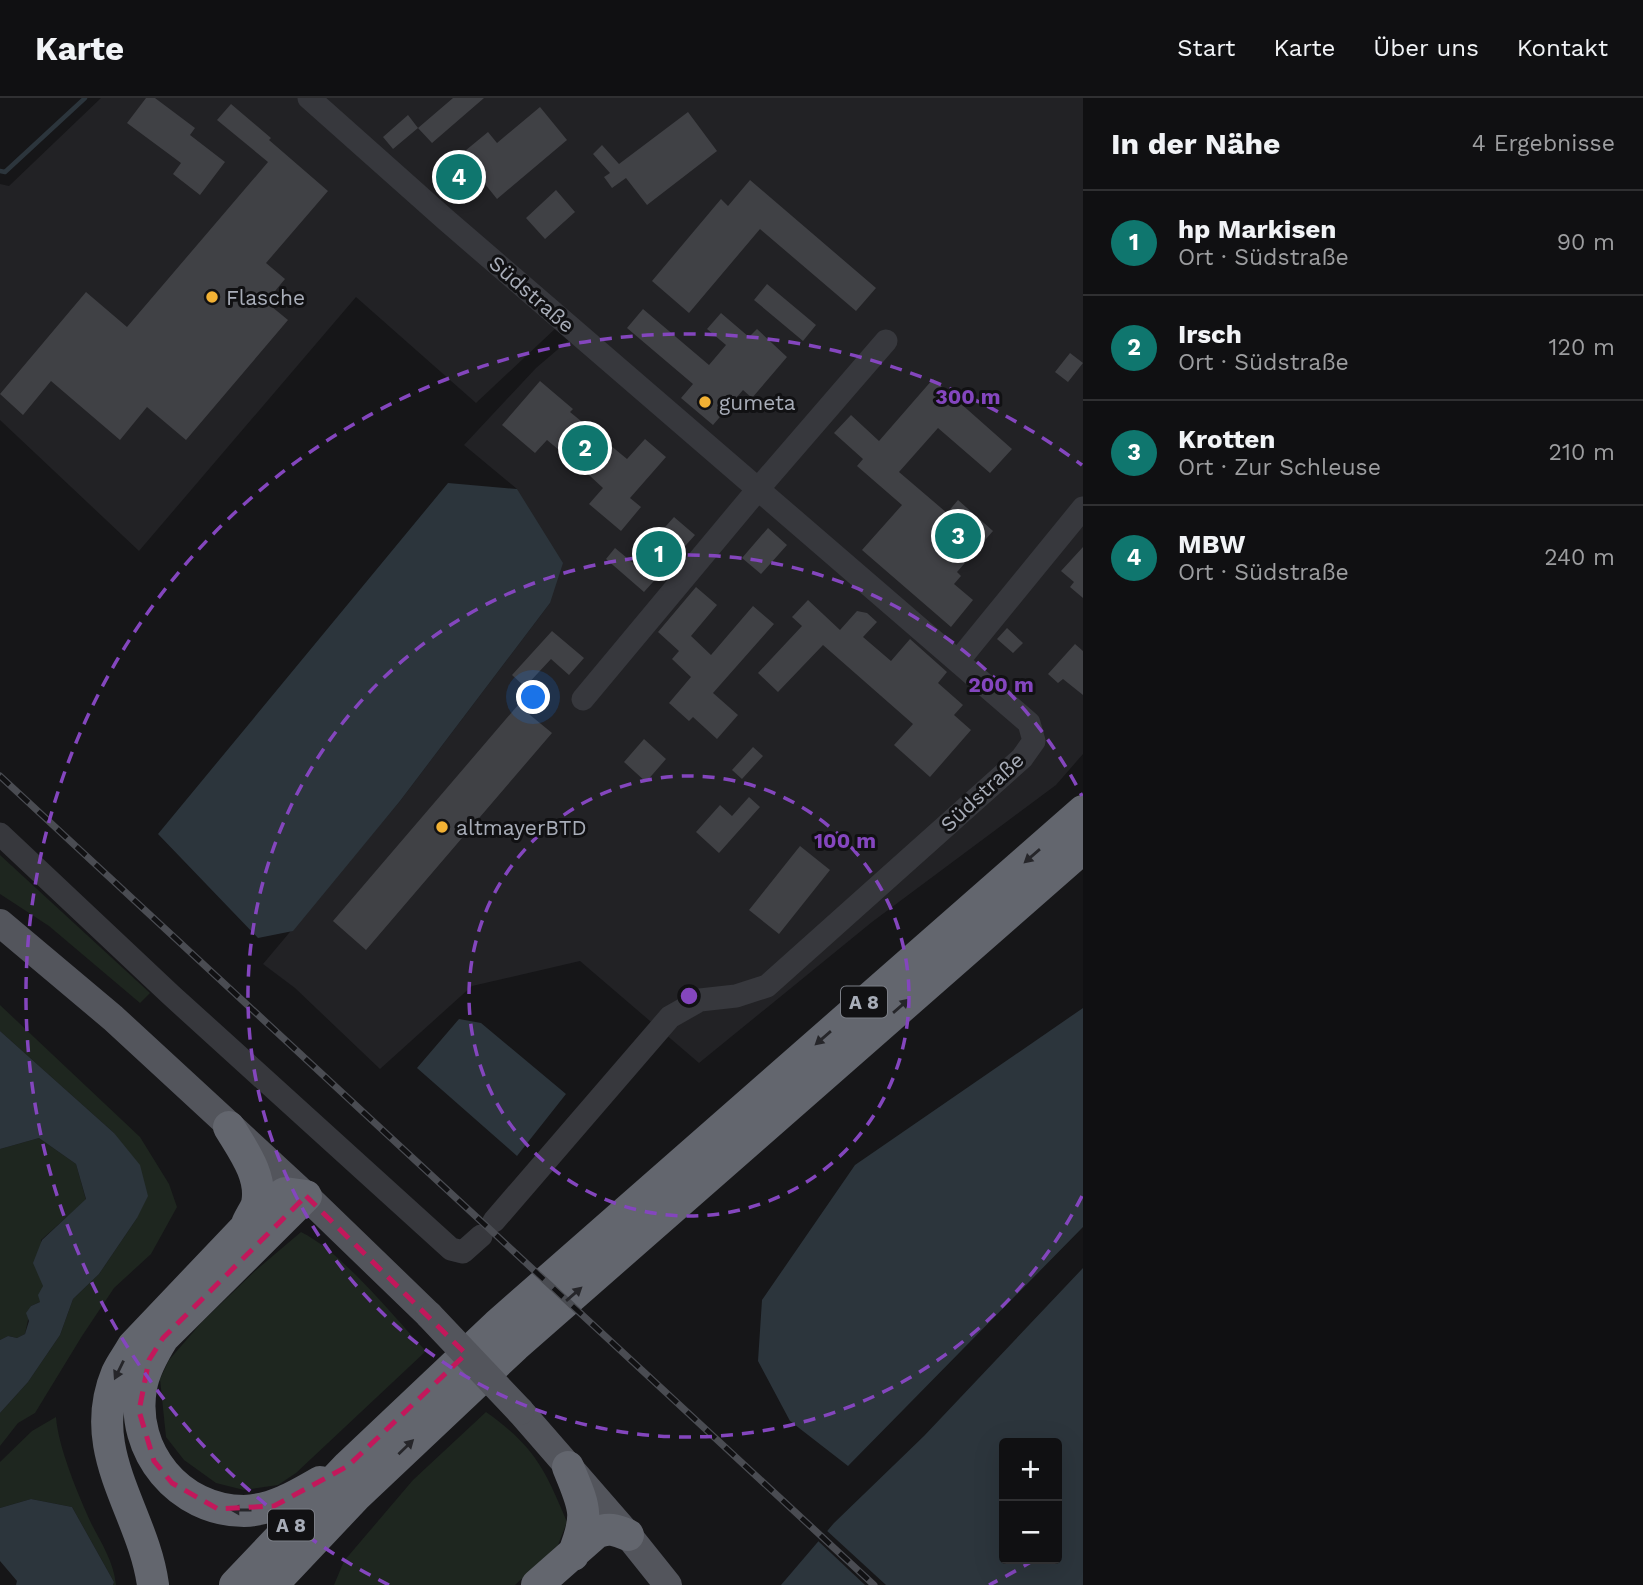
<!DOCTYPE html>
<html lang="de">
<head>
<meta charset="utf-8">
<style>
  body { margin:0; font-family:"Work Sans",sans-serif; background:#1e1e20; color:#f1f3f6 }
  .controls { position:absolute; right:21px; bottom:21px; display:grid; overflow:hidden; border-radius:7px; box-shadow:0 7px 28px #0002 }
  .controls button { width:63px; height:63px; display:grid; place-items:center; padding:0; border:0; border-bottom:2px solid #303032; background:#101012; color:#f1f3f6; font:35px sans-serif }
  .you { position:absolute; left:534px; top:600px; width:24px; height:24px; margin:-18px; border:5px solid #fff; border-radius:50%; background:#1a73e8; box-shadow:0 0 0 10px #1a73e833 }
  .badge { display:grid; place-items:center; width:46px; height:46px; border-radius:50%; background:#0f766e; color:#fff; font-size:23px; font-weight:700 }
  .pin { position:absolute; translate:-50% -50%; border:4px solid #fff; box-shadow:0 2px 7px #0006 }
  .list { margin:0; padding:0; list-style:none }
  h2 { display:flex; justify-content:space-between; align-items:center; height:91px; margin:0; padding:0 28px; font-size:30px }
  h2 small { font-size:23px; font-weight:400; color:#9c9d9f }
  .list li { display:grid; grid-template-columns:46px 1fr auto; gap:21px; align-items:center; box-sizing:border-box; height:105px; padding:0 28px; border-top:2px solid #303032 }
  .list b { display:block; font-size:26px; white-space:nowrap }
  .list p { margin:0; font-size:23px; white-space:nowrap; color:#9c9d9f }
  .list em { font-size:23px; font-style:normal; color:#9c9d9f }
  .map { position:relative; flex:none; width:1083px; height:1487px; overflow:hidden }
  header { display:flex; align-items:center; gap:42px; box-sizing:border-box; height:98px; padding:0 35px; background:#101012; border-bottom:2px solid #303032 }
  header strong { font-size:33px }
  nav { display:flex; gap:38px; margin-inline-start:auto; font-size:24px }
  main { display:flex }
  aside { flex:1; background:#101012 }
  .map>svg:first-child { display:block }
</style>
</head>
<body>
<header>
<strong>Karte</strong>
<nav><a>Start</a><a>Karte</a><a>Über uns</a><a>Kontakt</a></nav>
</header>
<main>
<div class="map">
<svg width="1083" height="1487" viewBox="0 0 1083 1487">
  <rect width="100%" height="100%" fill="#161618"/>
  <path fill="#222225" d="M101,0H1083V656L1056,687L872,824L699,965L580,863L472,888L380,971L295,890L263,866L400,703L550,505L517,391L464,347L536,270L570,241L557,229L476,305L356,199L139,453L0,322V86L9,88Z"/>
  <path fill="#1e261f" d="M0,757L150,895L140,905L49,828L0,796Z
    M0,907L140,1039L169,1086L177,1109L151,1156L114,1190L82,1238L35,1315L18,1325L0,1348V1315L28,1284L60,1237L73,1201L99,1176L137,1120L114,1035L0,933Z
    M39,1040L76,1066L86,1102L41,1142L43,1188L40,1204L31,1208L25,1236L17,1240L8,1238L0,1242V1051Z
    M301,1134C342,1154 393,1218 426,1253L296,1375L278,1387L244,1392L216,1385L184,1362L166,1339L160,1281L169,1262L202,1224L255,1173Z
    M486,1314C534,1348 545,1371 567,1424L558,1447L515,1487H334L344,1463L413,1382Z
    M56,1319C58,1349 79,1399 92,1427C102,1446 114,1465 116,1487H113L114,1484L72,1409L31,1401L0,1410V1364L32,1333Z"/>
  <path fill="#2c353c" fill-rule="evenodd" d="M448,385L517,391L563,465L550,505L400,703L293,833L258,840L158,736Z
    M1083,910V1129L848,1368L790,1323L758,1263L762,1202L855,1067Z
    M459,921L481,925L566,996L517,1058L417,970Z
    M0,933L114,1035L140,1067L148,1098L137,1120L99,1176L73,1201L60,1237L28,1284L0,1315V1242L8,1238L17,1240L25,1236L29,1223L26,1215L31,1208L40,1204L38,1197L43,1188L33,1165L42,1142L86,1101L76,1066L39,1040L0,1051Z
    M1083,1170V1487H781L834,1425L924,1338ZM1004,1345H1057V1461H1004Z
    M31,1401L72,1409L114,1484L113,1487H16L17,1483L0,1463V1410Z"/>
  <path fill="#161618" d="M825,1431L886,1487H865L816,1441Z"/>
  <g fill="none" stroke-linecap="round" stroke-linejoin="round">
    <path stroke="#2c353c" stroke-width="4.5" d="M0,73L5,74L85,0"/>
  </g>
  <path fill="#404145" d="M146,0H155L195,30L190,37L225,64L200,97L173,76L181,65L127,25Z
    M453,0H484L432,45L418,30Z
    M231,6L271,40L269,42L328,93L266,165L285,181L266,204L288,222L186,342L147,309L120,342L51,283L23,317L0,296L86,194L127,229L268,64L217,22Z
    M540,9L567,42L497,101L481,81L458,101L437,76L488,34L497,45Z
    M688,14L717,53L647,107L626,80L612,90L604,79L610,75L593,56L602,47L619,66Z
    M408,17L418,30L393,51L383,39Z
    M750,82L876,190L856,213L760,131L689,215L652,183L721,101L728,108Z
    M556,92L575,114L545,141L526,120Z
    M767,186L816,227L803,243L754,202Z
    M643,211L709,267L726,247L707,231L721,215L749,239L757,231L787,259L752,300L743,292L713,327L681,300L693,286L627,230Z
    M1070,255L1083,265L1068,284L1055,274Z
    M933,281L1012,351L990,375L938,330L899,374L947,415L958,402L993,433L957,474L961,478L954,486L973,502L951,529L862,452L902,407L857,368L863,361L834,335L851,317L879,343Z
    M540,283L573,311L570,314L627,361L645,341L666,359L630,400L641,409L621,433L589,406L603,390L590,378L547,342L535,355L502,327Z
    M674,419L695,437L644,494L606,461L615,450L633,465Z
    M768,430L787,447L761,476L742,460Z
    M1083,449V500L1070,489L1074,484L1061,473Z
    M696,489L717,507L691,538L711,557L753,508L774,526L713,595L738,617L717,641L693,619L689,623L669,605L691,579L672,561L679,553L658,534Z
    M808,502L840,532L857,513L867,515L877,524L863,539L891,563L910,541L947,574L938,585L963,607L954,617L971,632L930,679L894,647L913,626L823,547L778,594L758,575L802,528L792,519Z
    M1007,530L1023,545L1013,555L997,541Z
    M552,533L584,560L569,577L551,561L525,589L512,577Z
    M1075,546L1083,553V597L1063,581L1058,585L1048,576Z
    M518,607L552,635L366,852L333,823Z
    M644,641L666,661L646,684L624,664Z
    M753,649L763,658L742,681L732,672Z
    M749,699L760,709L719,755L696,734L720,707L732,718Z
    M800,748L830,772L779,836L749,812Z"/>
  <g fill="none" stroke-linecap="round" stroke-linejoin="round">
    <path stroke="#37383d" stroke-width="23" d="M309,0L445,121L1029,625L1034,643L1022,660L767,888L736,898L700,902L670,919L494,1123
      M959,562L1083,410
      M583,601L759,390L886,243
      M0,736L171,897L451,1151L463,1154L481,1138"/>
    <path stroke="#53555c" stroke-width="28" d="M0,825L113,920L306,1098L429,1217
      M520,1313L628,1437L668,1487"/>
    <path stroke="#63666e" stroke-width="32" d="M229,1029C242,1051 263,1078 257,1106C255,1112 250,1119 247,1126
      M568,1369C584,1409 590,1415 573,1457
      M153,1487C143,1413 84,1354 117,1275C121,1266 128,1257 133,1248L268,1106L285,1095L306,1098L163,1240C153,1256 144,1272 141,1290C130,1353 179,1413 244,1413C272,1412 296,1398 320,1384
      M235,1487L348,1368L497,1227L1083,713
      M272,1487L357,1397L515,1248L1083,750
      M537,1487L596,1435C608,1429 616,1432 628,1437"/>
    <g stroke="#4a4c52" stroke-width="7">
      <path id="rail" d="M0,678L874,1487"/>
    </g>
    <use href="#rail" stroke="#111113" stroke-width="4.5" stroke-dasharray="13" stroke-linecap="butt"/>
    <path stroke="#53555c" stroke-width="28" d="M429,1217L520,1313"/>
  </g>
  <defs><path id="oneway-solid" d="M-6-.8H1V-3.2L6.5 0L1 3.2V.8H-6Z" transform="scale(1.75)"/></defs>
  <g fill="#26262a">
    <use href="#oneway-solid" transform="translate(1032 758) rotate(139)"/>
    <use href="#oneway-solid" transform="translate(901 908) rotate(-41)"/>
    <use href="#oneway-solid" transform="translate(823 940) rotate(139)"/>
    <use href="#oneway-solid" transform="translate(574 1196) rotate(-41)"/>
    <use href="#oneway-solid" transform="translate(119 1272) rotate(116)"/>
    <use href="#oneway-solid" transform="translate(406 1349) rotate(-44)"/>
    <use href="#oneway-solid" transform="translate(241 1412) rotate(180)"/>
  </g>
  <path fill="none" stroke="#c2185b" stroke-width="5" stroke-dasharray="14 9" stroke-linejoin="round" d="M306,1098L466,1256L348,1368L274,1408L218,1411L172,1385L154,1363L139,1313L149,1262L163,1240Z"/>
  <g fill="none" stroke="#8446be" stroke-width="3.5" stroke-dasharray="12 9">
    <circle cx="689" cy="898" r="220"/>
    <path d="M1082 1098A441 441 0 1 1 1082 698"/>
    <path d="M1034 1462A661 661 0 0 1 989 1487M389 1487A661 661 0 1 1 1082 367"/>
  </g>
  <g fill="#f2b134" stroke="#111113" stroke-width="2.5">
    <circle cx="212" cy="199" r="7"/>
    <circle cx="705" cy="304" r="7"/>
    <circle cx="442" cy="729" r="7"/>
  </g>
  <g text-anchor="middle" dominant-baseline="central" stroke-width="6" stroke-linejoin="round" paint-order="stroke">
    <g fill="#111113" stroke="#7b7e86" stroke-width="2">
      <rect x="841" y="888.5" width="46" height="31" rx="5"/>
      <rect x="268" y="1411.5" width="46" height="31" rx="5"/>
    </g>
    <g font-size="19" font-weight="bold" fill="#a8adb8">
      <text x="864" y="904">A 8</text>
      <text x="291" y="1427">A 8</text>
    </g>
    <g font-size="21" fill="#a8adb8" stroke="#111113">
      <text transform="translate(532 196) rotate(41)">Südstraße</text>
      <text transform="translate(982 694) rotate(-43)">Südstraße</text>
    </g>
    <g font-size="21" fill="#a8adb8" stroke="#111113" text-anchor="start">
      <text x="226" y="199">Flasche</text>
      <text x="719" y="304">gumeta</text>
      <text x="456" y="729">altmayerBTD</text>
    </g>
  </g>
  <circle cx="689" cy="898" r="10" fill="#8446be" stroke="#111113" stroke-width="3.5"/>
  <g font-size="21" text-anchor="middle" font-weight="bold" fill="#8446be" stroke="#111113" stroke-width="6" stroke-linejoin="round" paint-order="stroke">
    <text x="968" y="306">300 m</text>
    <text x="1001" y="594">200 m</text>
    <text x="845" y="750">100 m</text>
  </g>
</svg>
<div class="controls">
<button>+</button>
<button>−</button>
</div>
<div class="you"></div>
<div class="pin badge" style="left:659px;top:456px">1</div>
<div class="pin badge" style="left:585px;top:350px">2</div>
<div class="pin badge" style="left:958px;top:438px">3</div>
<div class="pin badge" style="left:459px;top:79px">4</div>
</div>
<aside>
<h2>In der Nähe<small>4 Ergebnisse</small></h2>
<ul class="list">
<li><span class="badge">1</span><div><b>hp Markisen</b><p>Ort · Südstraße</p></div><em>90 m</em></li>
<li><span class="badge">2</span><div><b>Irsch</b><p>Ort · Südstraße</p></div><em>120 m</em></li>
<li><span class="badge">3</span><div><b>Krotten</b><p>Ort · Zur Schleuse</p></div><em>210 m</em></li>
<li><span class="badge">4</span><div><b>MBW</b><p>Ort · Südstraße</p></div><em>240 m</em></li>
</ul>
</aside>
</main>
</body>
</html>
